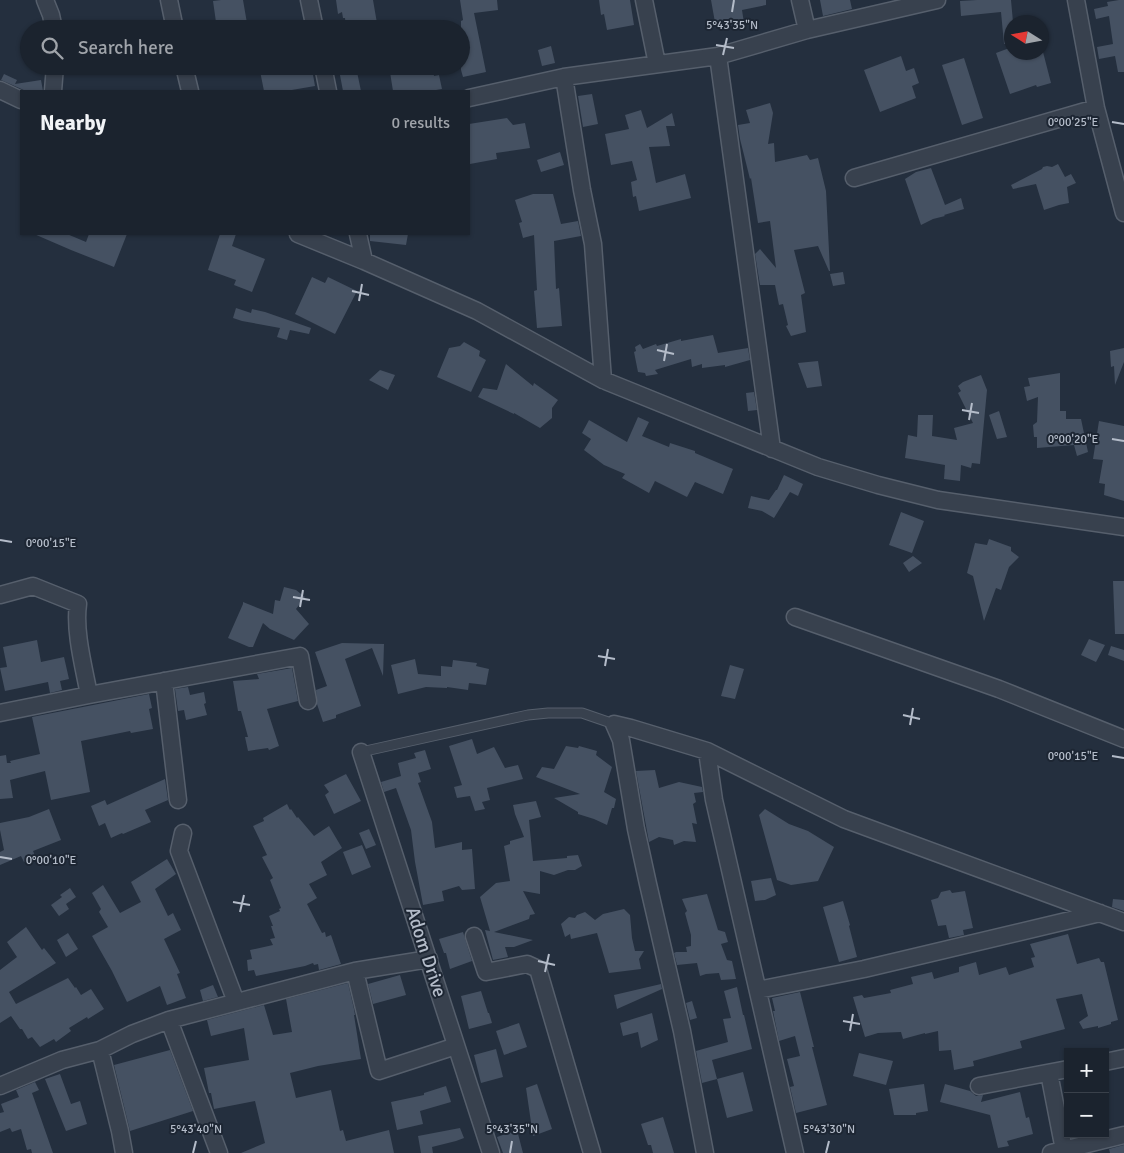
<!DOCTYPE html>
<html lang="en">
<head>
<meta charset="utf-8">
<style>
  body { margin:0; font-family:Signika,sans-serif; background:#242b36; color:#f1f3f6 }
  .controls { position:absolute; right:15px; bottom:15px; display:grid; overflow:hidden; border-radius:0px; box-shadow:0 1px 4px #0004 }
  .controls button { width:45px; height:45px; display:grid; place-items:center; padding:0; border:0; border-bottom:1px solid #39404a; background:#1b232e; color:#f1f3f6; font:25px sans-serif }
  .compass { position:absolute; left:1004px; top:15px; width:45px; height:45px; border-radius:50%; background:#1b232e; box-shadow:0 1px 4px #0004; rotate:281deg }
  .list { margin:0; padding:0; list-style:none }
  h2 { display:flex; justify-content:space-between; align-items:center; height:65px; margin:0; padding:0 20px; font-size:21px }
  h2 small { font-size:16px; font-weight:400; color:#a0a4aa }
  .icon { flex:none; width:28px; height:28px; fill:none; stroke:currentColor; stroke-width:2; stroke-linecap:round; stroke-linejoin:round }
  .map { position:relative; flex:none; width:1124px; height:1153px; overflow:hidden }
  .search { position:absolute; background:#1b232e; box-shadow:0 1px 4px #0004; left:20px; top:20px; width:450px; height:55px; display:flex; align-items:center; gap:12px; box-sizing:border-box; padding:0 18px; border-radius:28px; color:#a0a4aa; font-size:19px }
  .panel { position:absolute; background:#1b232e; box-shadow:0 1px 4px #0004; left:20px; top:90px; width:450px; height:145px; border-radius:0px }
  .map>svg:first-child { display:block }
</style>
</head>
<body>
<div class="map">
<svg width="1124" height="1153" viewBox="0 0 1124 1153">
  <rect width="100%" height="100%" fill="#242f3e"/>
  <path fill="#455162" d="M221,0H243L248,29H217L213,1Z
    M336,0H373L378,29H346L345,18H343L342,12L338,14Z
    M460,0H497L498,10L474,13L486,72L463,77L461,70V21L463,20Z
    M599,0H630L634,25L607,30L604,14L601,15Z
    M711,0H766V5L742,10L744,23L716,28Z
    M820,0H850L852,9L823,16Z
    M977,0H1011L1013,22H1012V44H1004L1001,12L961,16L960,1Z
    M1119,0H1124V72H1118L1115,56L1099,59L1097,47L1113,44L1109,16L1096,19L1094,9L1108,6L1107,2Z
    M551,46L555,63L542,66L538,50Z
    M1012,47V52H1043L1051,83L1037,87L1036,85L1010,94L996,53Z
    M901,56L906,71L914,68L919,83L912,86L916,98L880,112L864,70Z
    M964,58L983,118L962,125L942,65Z
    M259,66H290V72L312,69L315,86L286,91H264Z
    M389,66H433L434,76L439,75L442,89L430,91H393Z
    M356,67L361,91H343L339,70Z
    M4,74L17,80L15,84L41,80L43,91H26L1,80Z
    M592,94L598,124L583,127L578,96Z
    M770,103L773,113L768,144L774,143L775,162L807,155L810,160L818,158L826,191L830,271H829L818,246L794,250L805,293L801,295L806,332L791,336L786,326L788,325L783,304L779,305L775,285H760L755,254L760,249L776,268L770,221L758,223L751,178L750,179L740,139L738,125L750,123L746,110Z
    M641,110L647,128L672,113L675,126H666L670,146L649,147L656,183L685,174L691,198L639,211L636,196L633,197L631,182L637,180L632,161L611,165L605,134L629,129L625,115Z
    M507,118L513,125L525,123L530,148L496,153L497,159L470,164L469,153V124Z
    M560,152L564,165L541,172L537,160Z
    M1058,164L1065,177L1071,174L1076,183L1067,187L1069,203L1059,205L1044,210L1036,184L1013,189L1011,185L1042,169L1043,167L1047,166L1052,167Z
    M931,168L945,205L961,198L964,209L944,215L945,216L933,219L921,225L905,179L916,172Z
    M533,194H553L561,224L578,221L581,236L554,241L556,289L559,288L562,326L537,328L534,291L537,290L534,235L523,238L519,223L522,222L515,200Z
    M34,234H67L86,242L89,234H127L114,267L71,250Z
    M220,234H236L232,246L265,259L252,292L234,285L236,280L208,270Z
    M370,234H408L406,245L370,241Z
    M843,272L845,284L833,286L830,274Z
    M312,277L325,283L328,277L357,291L335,334L295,314Z
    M236,308L251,313L252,309L265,312L311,328L309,334L290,330L287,340L277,337L280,328L242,321L233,318Z
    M713,335L718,353L748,348L750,360L725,367V365L702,368V364L692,367L691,359L655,370L658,374L646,376L645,373L638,372L634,352L636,351L635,347L640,344L643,349L656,344L657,346L681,339V341Z
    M464,342L480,351L479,356L486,360L471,392L437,377L449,348L460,346Z
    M1124,348V362L1115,385L1114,366L1111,367L1110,351Z
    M818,361L822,386L807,388L798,363Z
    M506,364L533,386L534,383L558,400L552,408V418L540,428L514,413V414L478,397L483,388L497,390Z
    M380,370L395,375L388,390L369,380Z
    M1060,373V411H1066V419H1081L1088,452L1077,456L1074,445L1037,448V437H1034L1033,425L1037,422L1038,397L1027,401L1024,387L1030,386L1028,378Z
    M981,375L987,390L980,464L972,463L971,468L961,465L960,481L944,479L945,465L905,458L908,435L917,437L918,415H933L932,436L957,440L954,428L973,423L958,393L961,391L958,386L963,382Z
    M754,392L757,410L748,411L746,393Z
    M999,411L1007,437L997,439L989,415Z
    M638,417L649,422L642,436L669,447L670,443L695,451V453L733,469L723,494L695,482L687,497L655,481L649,493L622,478L625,474L604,465L584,450L591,439L582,433L589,420L627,442Z
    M1099,421L1124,426V501L1104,495L1105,484L1099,483L1103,460L1093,459Z
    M784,475L803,484L798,496L790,492L774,518L762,511L748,508L751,496L769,500L776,490H777Z
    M901,512L924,521L912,553L889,545Z
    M989,539L1011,547V551L1019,557L1009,567L1001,590L996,588L984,621L973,576L967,573L975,543L987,545Z
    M913,556L922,563L909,572L903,563Z
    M1113,581H1124V634H1115Z
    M284,587L296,590L305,597L296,609L309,624L294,640L270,629L263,623L253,647H249L228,638L243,604V602L273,614L275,600L280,601Z
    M1089,639L1105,645L1096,662L1081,655Z
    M37,640L41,662L64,657L69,679L60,681L62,690L50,693L48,682L5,691L0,668L7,667L3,647Z
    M342,643L384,644L383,676L372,648L345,659L361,706L336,715V718L323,722L317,704L316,690L327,686L315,652Z
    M1111,646L1124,650V661L1108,655Z
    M415,659L418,674L441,676V666L452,667L453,660L477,663L476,666L489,669L486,685L469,683L468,690L447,687V688L426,687L398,694L391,665Z
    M730,665L744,669L735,699L721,696Z
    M292,668L298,701L267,709L279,746L269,750L268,748L248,751L245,737H248L241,711H238L233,681L259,679L257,674Z
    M188,687L190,695L204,692L206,703L204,704L207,715L186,720L184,710L178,711L175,689Z
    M149,694L152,708L149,709L153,729L131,733L130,731L81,741L90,792L51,800L45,771L10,780L13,798L0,799V756L6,755L7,763H11L10,761L40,754L32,717Z
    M472,739L477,754L494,747L505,768L518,765L523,779L487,788L490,800L482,802L485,809L475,811L470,796L457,798L454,787L462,785L449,746Z
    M566,746L578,748L579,746L597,751L596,755L612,767L604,792L616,799L614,808H612L607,825L594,819L578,814V812L554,798L580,794L536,777L542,767L554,769Z
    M425,750L431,769L418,773L421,782L418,783L432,822L435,848L462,842V850L472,849L475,889L462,890L459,886L442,891L444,901L423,905L415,862L411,830L396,788L384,792L381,782L401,776L398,763L416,758L414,753Z
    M655,770L659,788L679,782L702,787L703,792L694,793L696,802L693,804L697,824L692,823L696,842L684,841L674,845L673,840L659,837L649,842L636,771Z
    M346,774L361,801L334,814L325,795L329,792L324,785Z
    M165,779L168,800L145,810L151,822L123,834L122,833L111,838L105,823L99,826L91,806L105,800L107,805Z
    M536,801L541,817L529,820L533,861L567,858V856L578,855L582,866L575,870H568L554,875L540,871V894L523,891L535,914L530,915L529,919L494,932L533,940L514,947H505L508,957L493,960L485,930L490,931L480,897L496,883L510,881L504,846L510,844V841L524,837L515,814L513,805Z
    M287,804L290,810L291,809L297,818L298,817L314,836L329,826L342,848L321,862L327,875L309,884L317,898L307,904L322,933L325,932L326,937L331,935L341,964L319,970L318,964L314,965L313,963L305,966L256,976L254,970L248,971L247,960L252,959L250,950L273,945L270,939L275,938L271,926H273L269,916L280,911L279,909L281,908L270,880L273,878L262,857L267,855L253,826L264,821L263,818Z
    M49,809L61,840L33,851L36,858L24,862L21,856L0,865V852L4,850L0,830V823L29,817Z
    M765,809L789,824L808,831L834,847L818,881L791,885L777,880L759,815Z
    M369,829L376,845L366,849L359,833Z
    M362,845L371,867L352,875L343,852Z
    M167,859L176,874L155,889L168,916L173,913L181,930L164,939L180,973L177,974L186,998L167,1005L160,986L127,1002L112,971L92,936L108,927L99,912L101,909L92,893L103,885L120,913L141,902L131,882Z
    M771,878L776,895L765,900L755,901L751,881Z
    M70,888L76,897L66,904L69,909L59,916L51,905L62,897L60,895Z
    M950,890L952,893L965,891L973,928L963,930L964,935L949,938L946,925L938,926L931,900L938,898L941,892Z
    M707,894L718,930L725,932L728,942L721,944L727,960L732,961L736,979L721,980L719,973L706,974L700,976L697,963L677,965L674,953L676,952H687L686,947L691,946V935L685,913L687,911L682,899Z
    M1113,899L1124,900V911L1112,907Z
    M843,901L850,925L849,926L857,957L839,962L823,907Z
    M624,909L630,915L632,938L635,951H644L639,959L641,969L609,973L597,933L571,939L570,934L565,937L561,924L569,917L575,918L577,915L585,912L595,920L603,914Z
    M26,927L42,950L44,948L56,963L9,992L16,1004L68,978L75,988L76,987L81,995L91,989L104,1009L88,1019L87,1017L69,1028L71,1031L56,1042L54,1039L40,1047L32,1037L28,1039L22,1029H20L11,1016L0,1023V970L17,957L7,942Z
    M463,932L472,961L450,969L446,953H444L439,939Z
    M68,933L78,949L66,957L57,940Z
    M1068,934L1077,964L1099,958L1101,962H1104L1118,1020L1111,1022V1024L1098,1028V1026L1083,1029L1079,1022L1088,1016L1082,994L1056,999L1065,1029L1020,1041L1022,1048L973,1061L974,1066L954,1070L951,1050L939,1051L938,1031L925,1034V1033L903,1039L901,1032L878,1033L865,1037L853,997L862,995L864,998L891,993L890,990L913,984L911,977L932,972L934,979L959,972V967L976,962L979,975L1006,967L1009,975L1034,967L1031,958L1035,957L1030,944Z
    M400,975L406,995L373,1004L368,984Z
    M348,983L354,1009L355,1015H354L361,1059L318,1066L290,1073L296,1098L331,1090L340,1131L343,1130L346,1141L389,1130L394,1153H241L265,1143L255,1101L214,1109L211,1093H209L204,1068L249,1060L244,1028L211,1036L207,1020L264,1005L273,1035L292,1032L286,999Z
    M661,984L662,989L617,1009L614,995Z
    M213,985L218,997L203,1001L200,990Z
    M737,987L743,1015H744L752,1049L712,1060L717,1079L702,1083L696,1051L728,1042L723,1019L731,1018L724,991Z
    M481,991L488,1013H489L492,1023L469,1029L461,996Z
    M800,992L814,1047H812L827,1105L796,1113L790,1087L794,1086L787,1059L800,1056L795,1036L779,1041L773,1011H775L772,998Z
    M692,1001L697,1018L690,1020L686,1003Z
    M652,1013L658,1040L641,1048L638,1032L623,1036L620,1023Z
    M519,1023L527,1047L504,1055L496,1031Z
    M496,1049L503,1077L481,1083L474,1055Z
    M170,1050L193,1111L130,1131L114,1065Z
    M859,1053L893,1061L886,1085L853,1076Z
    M743,1072L753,1111L727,1118L717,1079Z
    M60,1074L71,1104L80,1101L87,1124L66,1131L45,1079Z
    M35,1082L39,1090L32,1093L53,1153H32L31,1149L27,1150L21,1129L12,1132L10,1128L0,1132V1113L4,1112L1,1104L19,1097L16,1090Z
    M537,1084L552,1129L533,1136L526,1088Z
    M924,1084L928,1111L916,1113V1115H894L889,1089Z
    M945,1084L970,1091L976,1096L983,1095L981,1102L1020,1092L1026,1118L1029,1117L1033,1134L1007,1141L1009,1146L998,1148L990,1115L940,1102Z
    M446,1086L451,1102L420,1111L423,1124L397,1130L391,1102L424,1095V1093Z
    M663,1117L674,1153H653L651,1145H648L641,1124Z
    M460,1128L464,1138L456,1141L432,1147L433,1153H421L418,1136Z
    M517,1130L523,1153H503L497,1137Z
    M1124,1145V1153H1110L1109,1149Z"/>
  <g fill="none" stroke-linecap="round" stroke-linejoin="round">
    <g stroke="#565f6c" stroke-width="11">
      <path id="lane" d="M361,752L528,715L548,713H582L614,724"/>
    </g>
    <g stroke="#565f6c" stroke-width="19">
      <path id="street" d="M45,0L51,15L54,29
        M169,0L175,29
        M309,0L315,29
        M644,0L657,64
        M800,0L807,30
        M1076,0L1096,108L1124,213
        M718,56L772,449
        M184,66L190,91
        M323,66L328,91
        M564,77L582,190L593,244L603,380
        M0,90L21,100
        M53,91L55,66
        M469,98L564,77L718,56L807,30L937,0
        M854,178L1096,108
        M298,234L364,261L477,311L603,380L818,467L878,485L938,500L1124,527
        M358,234L364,261
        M0,595L33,586L78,604C74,631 84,668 89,695
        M795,617L999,689L1124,739
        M164,681L178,800
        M0,713L89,695L300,656L308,701
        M707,751L714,800L795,1153
        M361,752L491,1153
        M183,833L179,851L236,1002
        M474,936L486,972L527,964L538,969L592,1153
        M355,971L379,1071L456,1046
        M758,990L864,969L1100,913
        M169,1020L219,1153
        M100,1050L120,1131L124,1153
        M1105,1062L1124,1058
        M1049,1073L1064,1150
        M0,1086L62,1060L100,1050L132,1034L169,1020L355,971L429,959
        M979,1086L1068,1069
        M705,1153L682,1031L648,884L636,829L621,740L614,724L631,728L707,751L844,819L1124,922
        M1051,1153L1124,1135"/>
    </g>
    <use href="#lane" stroke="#38414e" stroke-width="9"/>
    <use href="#street" stroke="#38414e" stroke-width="16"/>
  </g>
  <path fill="none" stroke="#b4bcc9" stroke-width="2" d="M732,12L734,0M716,45L734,48M723,55L727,38M1112,122L1124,124M352,291L369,295M359,301L362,284M657,350L674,354M664,361L667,344M962,410L979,413M969,420L972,403M1112,439L1124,441M0,540L12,542M293,597L310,600M300,607L303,590M598,656L615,659M605,666L608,649M903,715L920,719M910,725L913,708M1112,756L1124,758M0,857L12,859M233,902L250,905M240,912L244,895M538,961L555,965M545,972L549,954M843,1021L860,1024M850,1031L853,1014M193,1153L196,1141M510,1153L512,1141M826,1153L829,1141"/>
  <g text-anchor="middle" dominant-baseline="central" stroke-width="4" stroke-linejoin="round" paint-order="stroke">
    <g font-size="19" fill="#b4bcc9" stroke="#1d2633">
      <text transform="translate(426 952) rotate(72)">Adom Drive</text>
    </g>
  </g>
  <g font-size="12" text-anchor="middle" fill="#b4bcc9" stroke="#1d2633" stroke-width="4" stroke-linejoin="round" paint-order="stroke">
    <text x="732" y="29">5°43'35"N</text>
    <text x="1073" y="126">0°00'25"E</text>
    <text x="1073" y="443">0°00'20"E</text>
    <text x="51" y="547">0°00'15"E</text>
    <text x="1073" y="760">0°00'15"E</text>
    <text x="51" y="864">0°00'10"E</text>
    <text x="196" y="1133">5°43'40"N</text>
    <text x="512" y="1133">5°43'35"N</text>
    <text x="829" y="1133">5°43'30"N</text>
  </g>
</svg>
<div class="controls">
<button>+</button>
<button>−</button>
</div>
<svg class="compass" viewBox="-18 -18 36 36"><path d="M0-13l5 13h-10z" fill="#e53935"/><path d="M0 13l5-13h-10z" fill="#a0a4aa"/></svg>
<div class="search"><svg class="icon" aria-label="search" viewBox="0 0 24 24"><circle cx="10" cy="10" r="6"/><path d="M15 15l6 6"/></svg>Search here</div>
<section class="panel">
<h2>Nearby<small>0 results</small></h2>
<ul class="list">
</ul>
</section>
</div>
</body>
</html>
